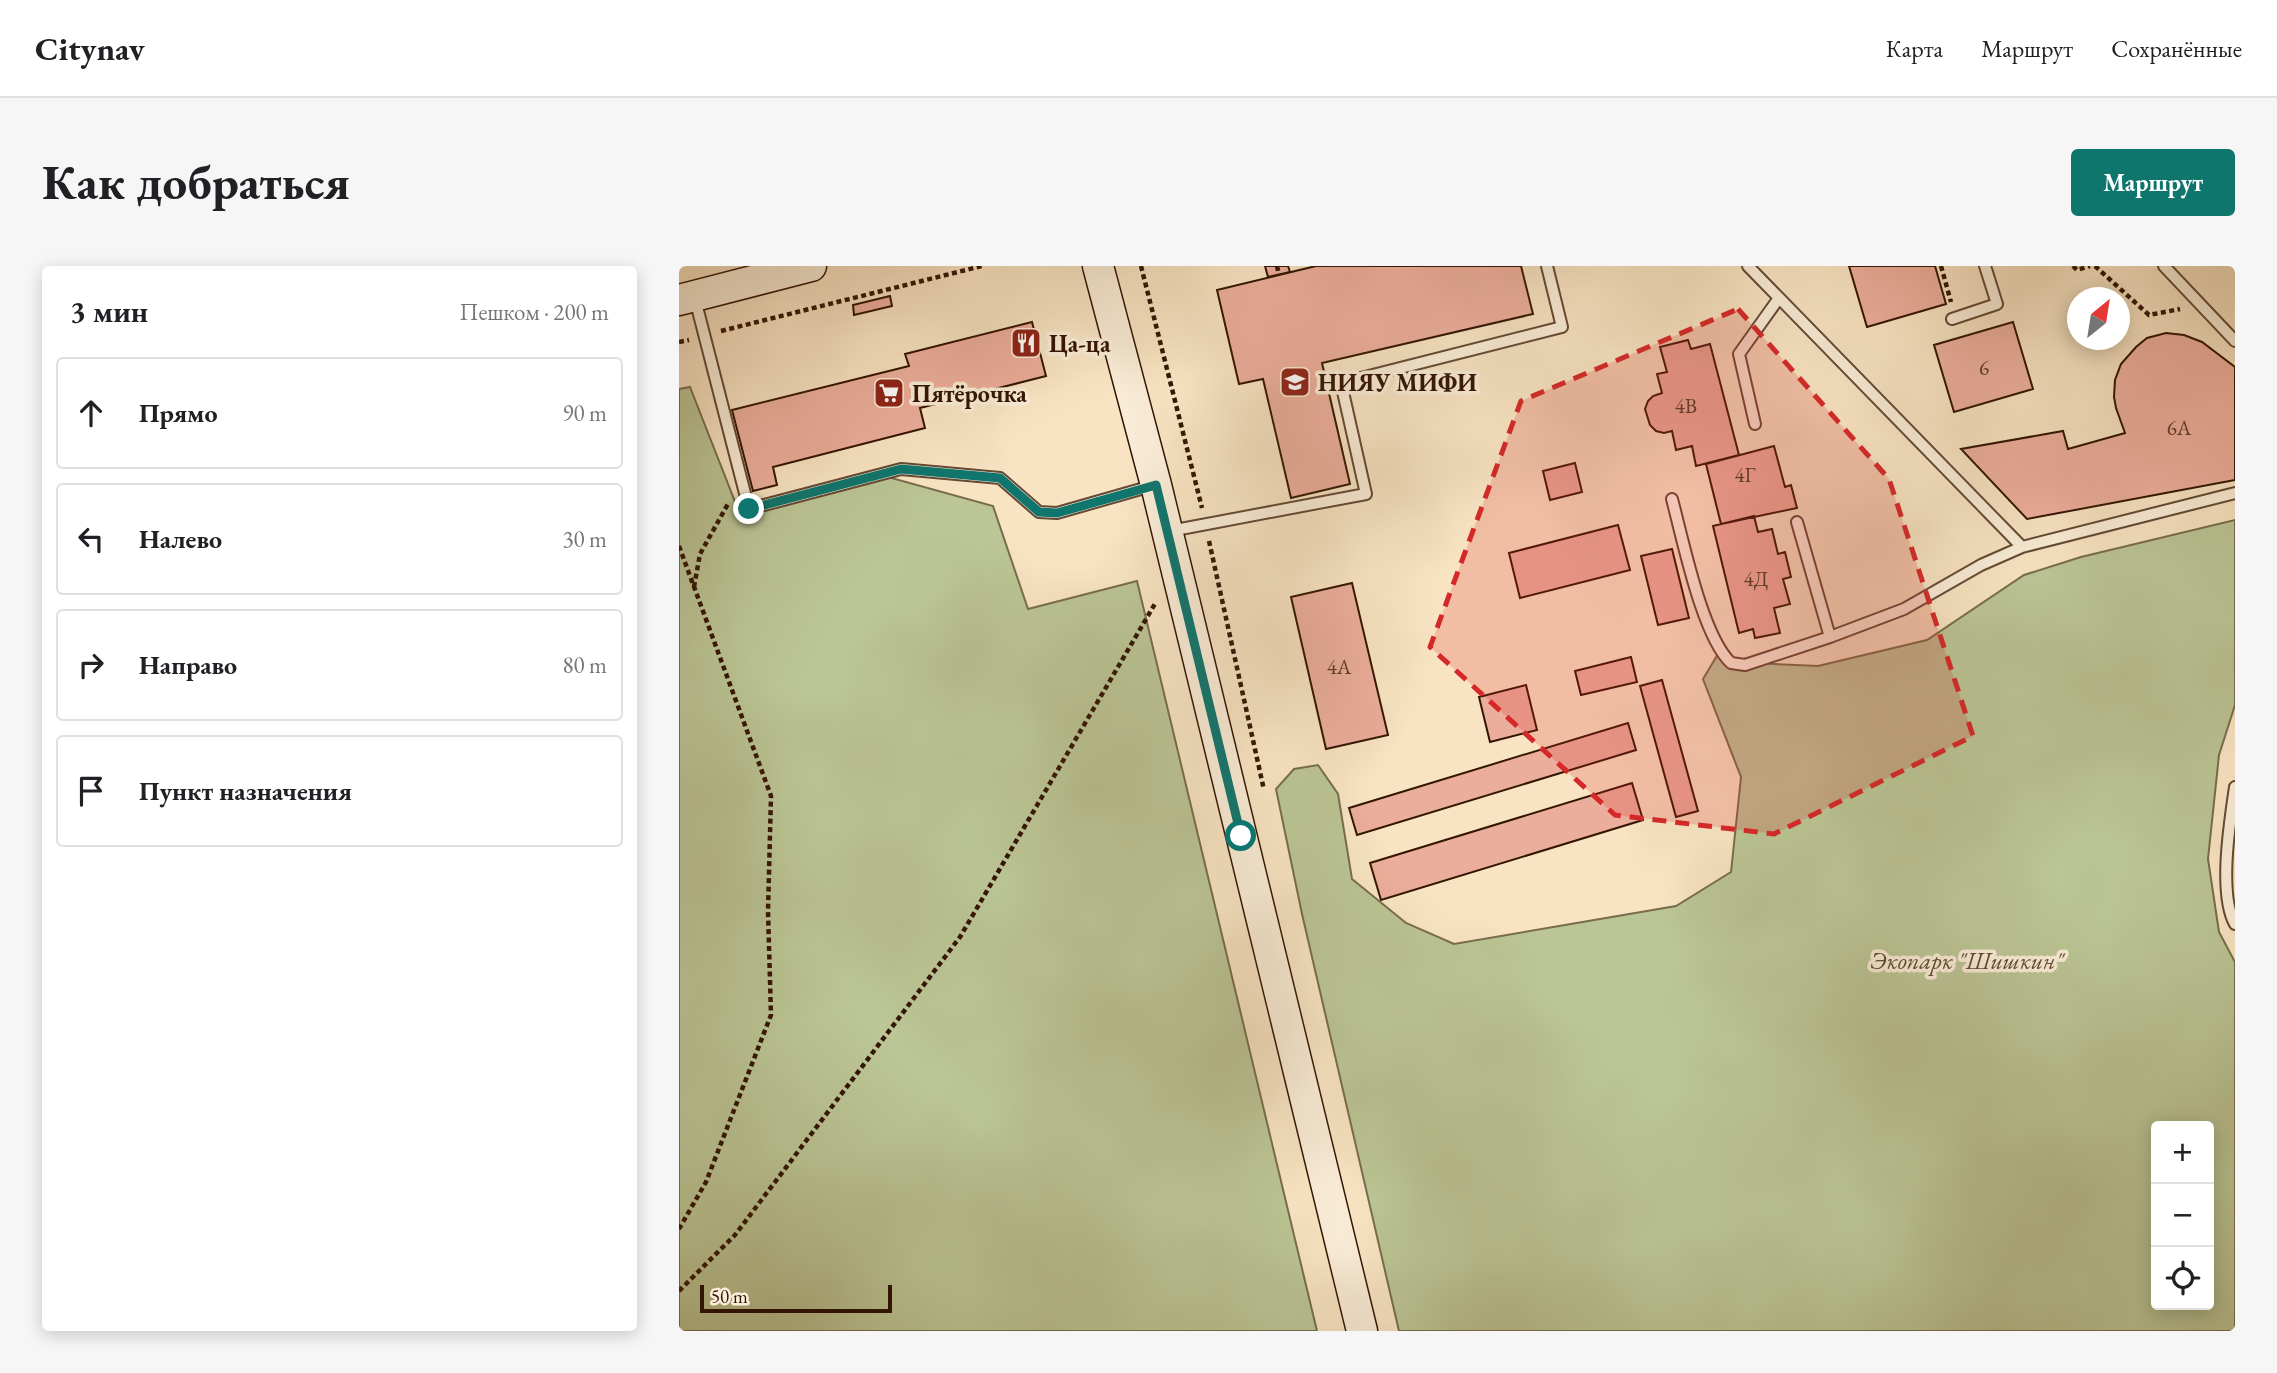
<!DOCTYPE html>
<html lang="ru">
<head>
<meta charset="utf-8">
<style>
  body { margin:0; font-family:"EB Garamond",serif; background:#f6f6f6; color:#202124 }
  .controls { position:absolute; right:21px; bottom:21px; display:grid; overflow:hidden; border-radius:7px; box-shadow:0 4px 18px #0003 }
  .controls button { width:63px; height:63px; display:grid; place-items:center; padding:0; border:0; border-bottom:2px solid #e0e0e0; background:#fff; color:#202124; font:35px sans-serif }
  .compass { position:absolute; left:1388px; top:21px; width:63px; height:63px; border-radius:50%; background:#fff; box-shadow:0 4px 18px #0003; rotate:30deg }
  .scale { position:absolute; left:21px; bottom:18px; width:192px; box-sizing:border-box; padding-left:7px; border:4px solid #331504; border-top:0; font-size:19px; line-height:24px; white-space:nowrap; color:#331504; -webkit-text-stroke:5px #faedd8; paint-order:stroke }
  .stop { position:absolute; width:21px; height:21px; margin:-16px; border:5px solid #0f766e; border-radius:50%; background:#fff }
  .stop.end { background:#0f766e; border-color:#fff; box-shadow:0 2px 7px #0008 }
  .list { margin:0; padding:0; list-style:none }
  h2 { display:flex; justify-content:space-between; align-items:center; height:91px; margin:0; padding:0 28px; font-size:30px }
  h2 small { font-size:23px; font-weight:400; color:#757577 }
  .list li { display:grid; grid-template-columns:46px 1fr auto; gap:21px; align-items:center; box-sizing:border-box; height:112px; margin:0 14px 14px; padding:0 14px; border:2px solid #e0e0e0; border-radius:7px }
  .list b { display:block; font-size:26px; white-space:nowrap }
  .list em { font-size:23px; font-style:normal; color:#757577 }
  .icon { flex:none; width:38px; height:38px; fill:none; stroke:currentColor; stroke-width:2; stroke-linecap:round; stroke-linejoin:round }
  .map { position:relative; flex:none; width:1556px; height:1065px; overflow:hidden; border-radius:7px }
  header { display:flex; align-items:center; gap:42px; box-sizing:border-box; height:98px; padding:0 35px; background:#fff; border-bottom:2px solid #e0e0e0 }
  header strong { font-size:33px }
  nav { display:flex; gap:38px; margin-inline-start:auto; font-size:24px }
  .intro { display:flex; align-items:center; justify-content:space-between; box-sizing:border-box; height:168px; padding:0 42px }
  h1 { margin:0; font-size:49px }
  .button { padding:18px 32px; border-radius:7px; background:#0f766e; color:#fff; font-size:24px; font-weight:700 }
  main { display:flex; gap:42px; padding:0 42px }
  aside { flex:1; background:#fff; border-radius:7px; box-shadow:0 4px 18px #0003 }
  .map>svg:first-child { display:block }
</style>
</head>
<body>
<header>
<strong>Citynav</strong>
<nav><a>Карта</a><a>Маршрут</a><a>Сохранённые</a></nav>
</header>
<div class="intro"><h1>Как добраться</h1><a class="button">Маршрут</a></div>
<main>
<aside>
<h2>3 мин<small>Пешком · 200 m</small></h2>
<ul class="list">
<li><svg class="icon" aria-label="ahead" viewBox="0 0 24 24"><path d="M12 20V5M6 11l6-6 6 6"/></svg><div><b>Прямо</b></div><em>90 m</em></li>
<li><svg class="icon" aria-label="left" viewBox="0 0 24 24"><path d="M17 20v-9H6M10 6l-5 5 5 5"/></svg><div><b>Налево</b></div><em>30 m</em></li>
<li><svg class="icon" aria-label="right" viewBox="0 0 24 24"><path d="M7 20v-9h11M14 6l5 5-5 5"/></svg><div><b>Направо</b></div><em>80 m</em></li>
<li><svg class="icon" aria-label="arrive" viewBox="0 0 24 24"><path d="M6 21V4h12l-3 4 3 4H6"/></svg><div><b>Пункт назначения</b></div></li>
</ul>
</aside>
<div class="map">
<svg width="1556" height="1065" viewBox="0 0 1556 1065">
  <rect width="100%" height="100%" fill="#f8e4c3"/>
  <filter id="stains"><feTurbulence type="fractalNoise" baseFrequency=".00286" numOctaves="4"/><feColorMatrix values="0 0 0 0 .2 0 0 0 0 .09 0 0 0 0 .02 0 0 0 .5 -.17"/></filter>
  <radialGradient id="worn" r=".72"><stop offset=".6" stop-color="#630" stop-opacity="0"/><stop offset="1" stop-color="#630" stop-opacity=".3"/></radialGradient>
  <path fill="#bbc595" stroke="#776d4c" stroke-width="2" fill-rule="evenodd" d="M11,121L62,251L209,211L314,240L349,343L458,315L638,1065H0V123Z
    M1556,254V439L1540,489L1529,593L1540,666L1556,696V1065H720L623,648L597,523L615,503L639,499L659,528L673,613L727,657L775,678L997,640L1052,606L1062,511L1024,413L1039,388L1072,397L1139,400L1248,374L1345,309L1402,291ZM1477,860H1530V1039H1477Z"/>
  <path fill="#ecae9c" stroke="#331504" stroke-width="2" d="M586,0H609L611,6L589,11Z
    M637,0H842L854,48L643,97L671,218L612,232L584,113L560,118L538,24Z
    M1170,0H1256L1267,38L1188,61Z
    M211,30L213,40L175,49L174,39Z
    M353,56L367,110L241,142L246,162L94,201L98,219L74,225L53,144L230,100L226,88Z
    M1334,56L1354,123L1275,146L1255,79Z
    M1487,67L1505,69L1523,76L1556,101V214L1348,253L1282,183L1384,165L1389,183L1446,167L1437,142L1435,131L1436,114L1442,98L1457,81L1468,72Z
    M1009,74L1012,83L1031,78L1060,189L1017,200L1013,180L997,184L993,165L985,167L977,165L971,159L966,143L969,135L974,130L983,127L978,108L988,106L981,81Z
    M1095,180L1106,221L1112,219L1118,242L1042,258L1027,198Z
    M896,197L903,226L871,234L864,205Z
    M1075,250L1079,266L1093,263L1099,288L1106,286L1112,311L1104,313L1111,338L1095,342L1101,367L1076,372L1074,363L1060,367L1034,260Z
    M939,259L951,304L841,332L830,287Z
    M993,283L1010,352L979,359L962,290Z
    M673,317L709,469L647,483L612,331Z
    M952,391L958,416L902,429L896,405Z
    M983,414L1019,545L997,551L961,420Z
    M847,419L858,464L811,476L800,431Z
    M949,457L957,484L678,569L670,542Z
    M953,517L964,554L702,634L691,597Z"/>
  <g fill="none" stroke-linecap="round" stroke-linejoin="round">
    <g stroke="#644934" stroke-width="14">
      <path id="service" d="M1069,0L1343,281
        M1485,0L1556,75
        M16,33L70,243L222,203L321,212L360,246L378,247L476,219
        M1273,53L1318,38L1306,0
        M1076,158L1060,88L1100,32
        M993,233C1004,274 1023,370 1052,397L1066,399L1151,371L1225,343L1302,299L1343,281L1556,227
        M1118,256L1151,371
        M491,265L687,228L662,117L883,61L868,0
        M1556,521C1551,555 1539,628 1556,658"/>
    </g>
    <g stroke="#331504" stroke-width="33">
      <path id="secondary" d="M419,0L477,219L683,1065
        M0,34L132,0"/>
    </g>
    <path stroke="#331504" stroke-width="4.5" stroke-dasharray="5 3.5" stroke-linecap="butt" d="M462,0L523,242
      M598,0L600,9
      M1262,0L1272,36
      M1394,0L1398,4L1411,0
      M1416,0L1470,49L1501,43
      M42,65L303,0
      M0,76L10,74
      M530,275L585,524
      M0,280L92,530L89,645L92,749L27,916L0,963
      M15,321L21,288L50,236
      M0,1025L56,969L281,671L477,336"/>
    <use href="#service" stroke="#faedd8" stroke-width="10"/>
    <use href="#secondary" stroke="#faedd8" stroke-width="30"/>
  </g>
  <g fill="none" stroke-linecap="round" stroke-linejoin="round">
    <path stroke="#0f766e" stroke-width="9" d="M70,243L222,203L321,212L360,246L378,247L477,219L562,570"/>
  </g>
  <path fill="#d62828" fill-opacity="0.2" stroke="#d62828" stroke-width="5" stroke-dasharray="14 9" stroke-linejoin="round" d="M1059,43L1210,213L1294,470L1095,568L936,549L751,381L842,135Z"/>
  <defs>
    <g id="restaurant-square" transform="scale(1.575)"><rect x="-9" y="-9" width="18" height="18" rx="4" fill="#8f2418" stroke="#faedd8"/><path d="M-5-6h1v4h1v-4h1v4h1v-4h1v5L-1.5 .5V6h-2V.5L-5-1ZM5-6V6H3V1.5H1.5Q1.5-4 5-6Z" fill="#fff"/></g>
    <g id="university-square" transform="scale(1.575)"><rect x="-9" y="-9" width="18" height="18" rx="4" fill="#8f2418" stroke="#faedd8"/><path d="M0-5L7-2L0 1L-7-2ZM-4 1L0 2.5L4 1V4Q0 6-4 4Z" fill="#fff"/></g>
    <g id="supermarket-square" transform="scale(1.575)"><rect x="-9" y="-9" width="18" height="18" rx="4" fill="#8f2418" stroke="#faedd8"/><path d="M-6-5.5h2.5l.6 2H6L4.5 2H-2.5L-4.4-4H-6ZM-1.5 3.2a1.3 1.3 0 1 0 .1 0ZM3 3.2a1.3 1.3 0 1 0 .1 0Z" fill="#fff"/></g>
  </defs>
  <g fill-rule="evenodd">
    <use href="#restaurant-square" x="347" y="77"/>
    <use href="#university-square" x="616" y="116"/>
    <use href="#supermarket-square" x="210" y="127"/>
  </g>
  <g text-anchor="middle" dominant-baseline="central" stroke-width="7" stroke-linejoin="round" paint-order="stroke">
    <g font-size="21" fill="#613b2a">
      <text x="1305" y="101">6</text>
      <text x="1007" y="139">4В</text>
      <text x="1500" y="161">6А</text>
      <text x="1066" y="208">4Г</text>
      <text x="1077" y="312">4Д</text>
      <text x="660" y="400">4А</text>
    </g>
    <g font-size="24" font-weight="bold" fill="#331504" stroke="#faedd8" text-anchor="start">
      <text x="370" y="77">Ца-ца</text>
      <text x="639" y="116">НИЯУ МИФИ</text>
      <text x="233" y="127">Пятёрочка</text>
    </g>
    <g font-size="24" font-style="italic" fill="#5c4a30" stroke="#faedd8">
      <text x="1288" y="694">Экопарк "Шишкин"</text>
    </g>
  </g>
  <rect width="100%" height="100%" filter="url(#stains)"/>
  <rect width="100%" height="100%" fill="url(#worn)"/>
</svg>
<div class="controls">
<button>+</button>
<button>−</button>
<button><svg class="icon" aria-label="locate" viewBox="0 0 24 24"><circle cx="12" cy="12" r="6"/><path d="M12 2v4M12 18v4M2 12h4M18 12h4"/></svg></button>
</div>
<svg class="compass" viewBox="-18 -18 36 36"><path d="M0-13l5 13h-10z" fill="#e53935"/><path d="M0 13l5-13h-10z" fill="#757577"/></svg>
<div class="scale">50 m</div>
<div class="stop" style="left:562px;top:570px"></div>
<div class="stop end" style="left:70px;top:243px"></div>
</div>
</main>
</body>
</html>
